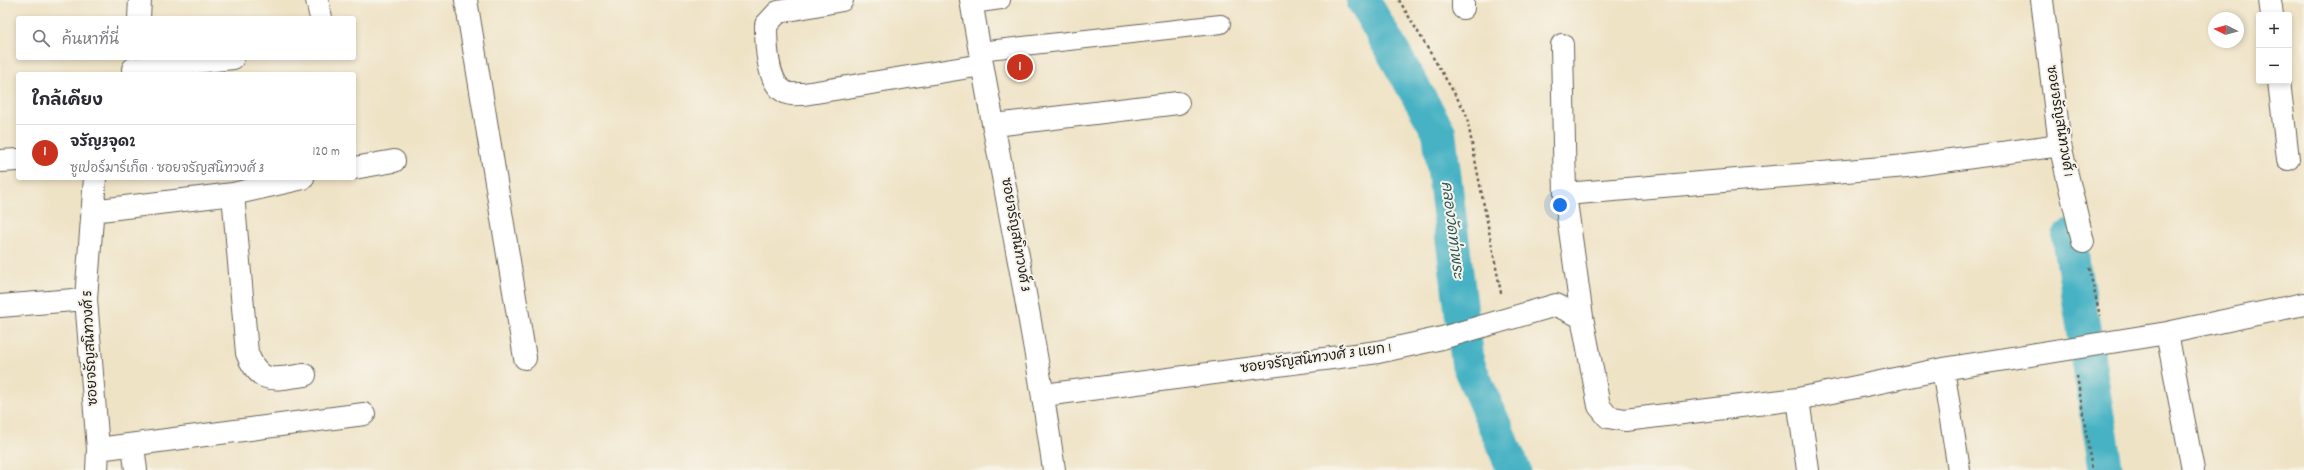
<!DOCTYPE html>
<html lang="th">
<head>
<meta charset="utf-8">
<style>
  body { margin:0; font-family:Dekko,"Playpen Sans Thai",sans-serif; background:#f2f2f3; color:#2b2b33 }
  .controls { position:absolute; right:12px; top:12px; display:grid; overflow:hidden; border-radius:4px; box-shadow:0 2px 6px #0003 }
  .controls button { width:36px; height:36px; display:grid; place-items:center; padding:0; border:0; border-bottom:1px solid #e1e1e2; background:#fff; color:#2b2b33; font:20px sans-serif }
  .compass { position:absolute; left:2208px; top:12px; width:36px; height:36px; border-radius:50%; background:#fff; box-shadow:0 2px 6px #0003; rotate:275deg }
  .you { position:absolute; left:1560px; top:205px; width:14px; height:14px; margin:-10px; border:3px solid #fff; border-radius:50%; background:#1a73e8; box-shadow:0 0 0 6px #1a73e833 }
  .badge { display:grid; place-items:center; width:26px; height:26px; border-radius:50%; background:#c8321e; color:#fff; font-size:13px; font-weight:700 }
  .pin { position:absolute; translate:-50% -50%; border:2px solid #fff; box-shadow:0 1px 4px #0006 }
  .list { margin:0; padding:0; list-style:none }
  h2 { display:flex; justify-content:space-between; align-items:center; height:52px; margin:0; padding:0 16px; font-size:17px }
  h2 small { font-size:13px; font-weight:400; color:#7c7c81 }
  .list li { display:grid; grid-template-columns:26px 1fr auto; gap:12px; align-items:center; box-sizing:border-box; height:56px; padding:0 16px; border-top:1px solid #e1e1e2 }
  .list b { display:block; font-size:15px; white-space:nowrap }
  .list p { margin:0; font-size:13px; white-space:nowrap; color:#7c7c81 }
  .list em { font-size:13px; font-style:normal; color:#7c7c81 }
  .icon { flex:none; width:22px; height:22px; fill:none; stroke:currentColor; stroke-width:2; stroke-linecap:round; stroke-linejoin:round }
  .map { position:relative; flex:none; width:2304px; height:470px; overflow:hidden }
  .search { position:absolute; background:#fff; box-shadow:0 2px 6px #0003; left:16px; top:16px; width:340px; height:44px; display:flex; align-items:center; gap:10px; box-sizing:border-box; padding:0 14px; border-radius:4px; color:#7c7c81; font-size:15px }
  .panel { position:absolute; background:#fff; box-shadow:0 2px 6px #0003; left:16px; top:72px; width:340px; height:108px; border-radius:4px }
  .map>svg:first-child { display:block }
</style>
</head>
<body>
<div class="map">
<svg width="2304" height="470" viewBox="0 0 2304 470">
  <rect width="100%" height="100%" fill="#f7f3e8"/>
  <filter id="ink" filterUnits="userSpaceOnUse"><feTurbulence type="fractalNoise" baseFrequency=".025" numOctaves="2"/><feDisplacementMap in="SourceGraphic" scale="8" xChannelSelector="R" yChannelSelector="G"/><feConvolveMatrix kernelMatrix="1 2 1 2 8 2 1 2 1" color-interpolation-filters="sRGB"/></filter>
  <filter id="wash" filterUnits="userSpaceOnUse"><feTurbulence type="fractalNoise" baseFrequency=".012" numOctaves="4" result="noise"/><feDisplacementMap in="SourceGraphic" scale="16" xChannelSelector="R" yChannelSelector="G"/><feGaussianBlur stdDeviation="0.9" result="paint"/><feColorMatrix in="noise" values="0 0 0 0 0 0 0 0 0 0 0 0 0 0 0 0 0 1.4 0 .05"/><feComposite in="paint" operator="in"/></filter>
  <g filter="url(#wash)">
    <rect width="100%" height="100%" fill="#efe3c6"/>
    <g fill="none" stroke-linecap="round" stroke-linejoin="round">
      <path stroke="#46b2c4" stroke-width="34" d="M1363,0L1439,132L1468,364L1514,470
        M2069,237L2106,470"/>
    </g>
  </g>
  <g filter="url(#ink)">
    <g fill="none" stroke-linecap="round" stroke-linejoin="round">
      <g stroke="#666258" stroke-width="20">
        <path id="lane" d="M972,4L1001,0
          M979,51L1221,24"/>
      </g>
      <g stroke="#666258" stroke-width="24">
        <path id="street" d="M317,0L321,18
          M466,0L525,358
          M842,0L778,12L766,25C766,44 767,83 785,92C789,95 798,94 804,94L982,65
          M971,0C997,157 1032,312 1054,470
          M1463,0V8
          M2042,0L2060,145L2083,242
          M2270,0L2272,15
          M139,18L140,0
          M1562,45L1565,194L1582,317L1599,406L1608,417L1625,420L1798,399L1943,369L2167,333L2304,304
          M133,69L233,58
          M2279,81L2288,159
          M995,125L1178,103
          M0,161L18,160
          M354,168L394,161
          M95,178L86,299L98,449L97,470
          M233,194L247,353C260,386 275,379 305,375
          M1565,194L1907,166L2060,145
          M92,211L233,194L303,178
          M0,306L86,299
          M2167,333L2193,470
          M1943,369L1959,470
          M1044,395L1378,352L1442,338L1556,305L1582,317
          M1798,399L1808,470
          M133,446L136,470
          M98,449L364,414"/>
      </g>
      <path stroke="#666258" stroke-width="2.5" stroke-dasharray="3 3" stroke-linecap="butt" d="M1399,0L1466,113L1501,293
        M2089,268L2100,316
        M2077,376L2092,470"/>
      <use href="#lane" stroke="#fff" stroke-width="18"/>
      <use href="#street" stroke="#fff" stroke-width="22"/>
    </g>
  </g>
  <g text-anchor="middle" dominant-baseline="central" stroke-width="4" stroke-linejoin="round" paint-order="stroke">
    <g font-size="14" fill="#1c1c1c" stroke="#f7f3e8">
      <text transform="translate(2059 121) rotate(81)">ซอยจรัญสนิทวงศ์ 1</text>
      <text transform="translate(1015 235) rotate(80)">ซอยจรัญสนิทวงศ์ 3</text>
      <text transform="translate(91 348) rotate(-93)">ซอยจรัญสนิทวงศ์ 5</text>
      <text transform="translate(1316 359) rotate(-8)">ซอยจรัญสนิทวงศ์ 3 แยก 1</text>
    </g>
    <g font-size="15" font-style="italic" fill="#2d585f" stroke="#f7f3e8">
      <text transform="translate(1451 230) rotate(83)">คลองวัดท่าพระ</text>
    </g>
  </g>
</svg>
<div class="controls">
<button>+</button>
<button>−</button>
</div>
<svg class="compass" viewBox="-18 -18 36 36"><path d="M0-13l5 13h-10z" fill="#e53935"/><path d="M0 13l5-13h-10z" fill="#7c7c81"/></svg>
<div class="you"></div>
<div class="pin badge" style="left:1020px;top:67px">1</div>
<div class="search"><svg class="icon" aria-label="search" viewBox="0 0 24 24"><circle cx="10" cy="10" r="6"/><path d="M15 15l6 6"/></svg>ค้นหาที่นี่</div>
<section class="panel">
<h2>ใกล้เคียง<small></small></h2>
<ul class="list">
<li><span class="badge">1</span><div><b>จรัญ3จุด2</b><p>ซูเปอร์มาร์เก็ต · ซอยจรัญสนิทวงศ์ 3</p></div><em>120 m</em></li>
</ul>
</section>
</div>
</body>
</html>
